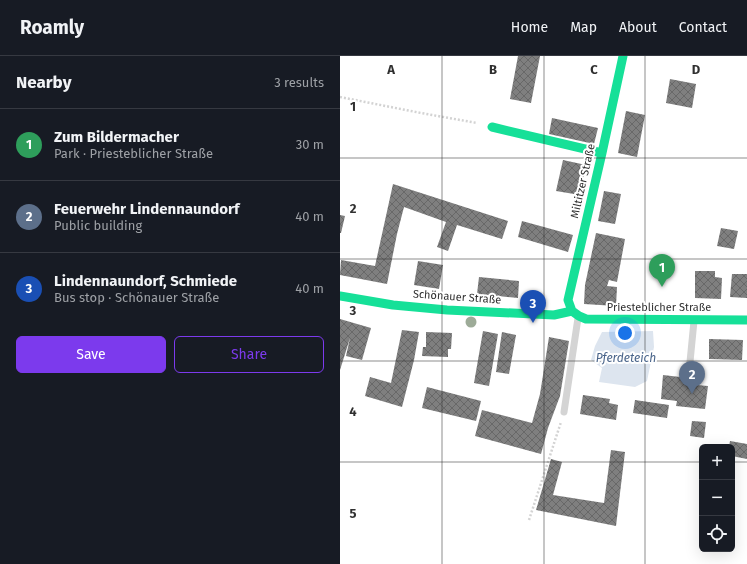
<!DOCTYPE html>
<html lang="en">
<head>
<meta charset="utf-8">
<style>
  body { margin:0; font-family:"Fira Sans",sans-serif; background:#242831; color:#f1f3f6 }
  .controls { position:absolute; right:12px; bottom:12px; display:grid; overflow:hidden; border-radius:6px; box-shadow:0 4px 16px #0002 }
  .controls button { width:36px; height:36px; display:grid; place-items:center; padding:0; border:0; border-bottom:1px solid #363941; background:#171b24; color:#f1f3f6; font:20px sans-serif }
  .you { position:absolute; left:285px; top:277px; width:14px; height:14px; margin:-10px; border:3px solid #fff; border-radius:50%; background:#1a73e8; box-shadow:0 0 0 6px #1a73e833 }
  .badge { display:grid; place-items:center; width:26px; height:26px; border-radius:50%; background:#7c3aed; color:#fff; font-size:13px; font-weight:700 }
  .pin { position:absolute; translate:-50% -33px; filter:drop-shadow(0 1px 2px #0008) }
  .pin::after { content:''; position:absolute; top:21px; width:14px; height:12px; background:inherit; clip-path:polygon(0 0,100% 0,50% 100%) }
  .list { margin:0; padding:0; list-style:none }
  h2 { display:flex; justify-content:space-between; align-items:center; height:52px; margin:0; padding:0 16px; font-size:17px }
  h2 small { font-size:13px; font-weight:400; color:#9ea1a6 }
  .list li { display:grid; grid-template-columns:26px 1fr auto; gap:12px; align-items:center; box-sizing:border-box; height:72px; padding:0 16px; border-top:1px solid #363941 }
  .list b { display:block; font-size:15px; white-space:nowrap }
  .list p { margin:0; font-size:13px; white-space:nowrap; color:#9ea1a6 }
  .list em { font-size:13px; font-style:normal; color:#9ea1a6 }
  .actions { display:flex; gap:8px; padding:12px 16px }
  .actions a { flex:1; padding:9px 0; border:1px solid #7c3aed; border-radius:6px; text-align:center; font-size:14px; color:#7c3aed }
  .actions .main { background:#7c3aed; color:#fff }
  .icon { flex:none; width:22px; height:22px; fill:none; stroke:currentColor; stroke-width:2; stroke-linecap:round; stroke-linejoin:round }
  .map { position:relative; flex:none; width:407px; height:508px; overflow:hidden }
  header { display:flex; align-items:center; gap:24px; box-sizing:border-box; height:56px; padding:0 20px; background:#171b24; border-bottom:1px solid #363941 }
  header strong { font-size:19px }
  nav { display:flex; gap:22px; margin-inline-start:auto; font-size:14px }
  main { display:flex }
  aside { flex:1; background:#171b24 }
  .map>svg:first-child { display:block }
</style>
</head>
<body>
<header>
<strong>Roamly</strong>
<nav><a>Home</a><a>Map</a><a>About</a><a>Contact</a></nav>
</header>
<main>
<aside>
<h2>Nearby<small>3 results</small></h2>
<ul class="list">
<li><span class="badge" style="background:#2e9e5b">1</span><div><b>Zum Bildermacher</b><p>Park · Priesteblicher Straße</p></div><em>30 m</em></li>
<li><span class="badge" style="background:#5c6f8a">2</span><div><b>Feuerwehr Lindennaundorf</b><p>Public building</p></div><em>40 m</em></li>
<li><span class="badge" style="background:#1a4fb4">3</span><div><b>Lindennaundorf, Schmiede</b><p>Bus stop · Schönauer Straße</p></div><em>40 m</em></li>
</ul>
<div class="actions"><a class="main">Save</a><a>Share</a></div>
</aside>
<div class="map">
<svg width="407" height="508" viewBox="0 0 407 508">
  <defs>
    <pattern id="building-cross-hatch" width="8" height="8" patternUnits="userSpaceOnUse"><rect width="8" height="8" fill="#7f7f7f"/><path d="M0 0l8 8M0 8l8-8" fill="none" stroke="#686868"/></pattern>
  </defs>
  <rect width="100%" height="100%" fill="#fff"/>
  <path fill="#dde5ef" d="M313,275L314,291L307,325L295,331L259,326L262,312L251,304L255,290L262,276Z"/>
  <path fill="url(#building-cross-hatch)" d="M178,0H200L191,47L170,43Z
    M330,23L356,28L352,52L326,47Z
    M286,55L305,59L297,101L278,97Z
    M212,62L258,72L254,88L209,78Z
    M223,104L246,109L240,139L216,135Z
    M53,128L168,165L162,183L117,169L108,195L97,191L106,166L64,151L57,178L47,228L0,219L1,204L35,210Z
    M264,135L281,138L275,168L258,165Z
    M0,159L5,160L1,177H0Z
    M182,165L233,179L228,196L178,181Z
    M381,172L398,175L394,193L377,190Z
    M256,177L285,183L277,226L269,224L267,230L277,231L276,250L244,248L245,229Z
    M78,205L103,209L99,233L74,229Z
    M355,215H375V221L382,222L381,243L355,242Z
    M392,218H407V242L390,241Z
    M139,221L179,225L178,242L137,238Z
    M0,263L31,272L22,304L6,300L10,282L0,314Z
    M62,274L79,276L74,304L62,351L25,340L30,321L51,327Z
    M143,275L158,278L149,330L134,327Z
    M86,276L112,277L111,293H108V301L82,300L83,291H86Z
    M162,276L176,279L169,318L156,316Z
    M209,281L229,285L220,340L208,372L201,398L135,380L142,354L192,367L200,338Z
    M369,283L403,284L402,304L369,303Z
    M341,315L358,317L357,329L368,330L365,353L336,350L337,345L321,343L323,319L340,321Z
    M87,331L141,345L136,365L82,352Z
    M243,339L270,343L269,347L278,349L276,364L240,358Z
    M295,344L329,349L327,362L293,357Z
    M352,365L366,366L364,382L350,380Z
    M390,385L407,388V403L392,400V391H389Z
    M271,394L285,396L276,470L196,454L211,403L222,406L213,439L264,447Z"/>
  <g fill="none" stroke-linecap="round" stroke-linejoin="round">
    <path stroke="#d3d3d3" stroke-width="2.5" stroke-dasharray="2 2" stroke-linecap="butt" d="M0,41L81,57L137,67
      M189,464L221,366"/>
    <path stroke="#d4d4d4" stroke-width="7" d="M349,316L354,265
      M224,356L238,262"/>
    <path stroke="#16e098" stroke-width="9" d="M152,71L262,97
      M0,240L53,249L107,254L214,259L232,255
      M232,255L228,244L262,97L283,0
      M232,255L239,260L246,263L407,264"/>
  </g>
  <circle fill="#9dab98" cx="131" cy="266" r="5.5"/>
  <path fill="none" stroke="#303030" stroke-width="1" stroke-opacity="0.55" d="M102,0V508M204,0V508M305,0V508M0,102H407M0,203H407M0,305H407M0,406H362M392,406H407"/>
  <g text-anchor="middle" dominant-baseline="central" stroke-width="4" stroke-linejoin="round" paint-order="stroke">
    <g font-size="11" fill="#303030" stroke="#fff">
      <text transform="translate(243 125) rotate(-77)">Miltitzer Straße</text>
      <text transform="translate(117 241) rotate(4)">Schönauer Straße</text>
      <text x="319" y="251">Priesteblicher Straße</text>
    </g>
    <g font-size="12" font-style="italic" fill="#486389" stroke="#fff">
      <text x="286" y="302">Pferdeteich</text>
    </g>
  </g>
  <g font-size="13" text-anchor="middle" font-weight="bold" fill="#303030" stroke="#fff" stroke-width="4" stroke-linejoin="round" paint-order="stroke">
    <text x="51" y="18">A</text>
    <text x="153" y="18">B</text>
    <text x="254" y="18">C</text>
    <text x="356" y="18">D</text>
    <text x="13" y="55">1</text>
    <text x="13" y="157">2</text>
    <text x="13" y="259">3</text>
    <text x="13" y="360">4</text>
    <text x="13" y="462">5</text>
  </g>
</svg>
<div class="controls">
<button>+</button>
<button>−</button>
<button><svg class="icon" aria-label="locate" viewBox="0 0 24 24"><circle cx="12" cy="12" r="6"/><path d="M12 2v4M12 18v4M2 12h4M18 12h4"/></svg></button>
</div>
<div class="you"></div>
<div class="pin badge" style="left:322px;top:231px;background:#2e9e5b">1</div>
<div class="pin badge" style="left:352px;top:338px;background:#5c6f8a">2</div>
<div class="pin badge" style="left:193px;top:267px;background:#1a4fb4">3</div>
</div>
</main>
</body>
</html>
